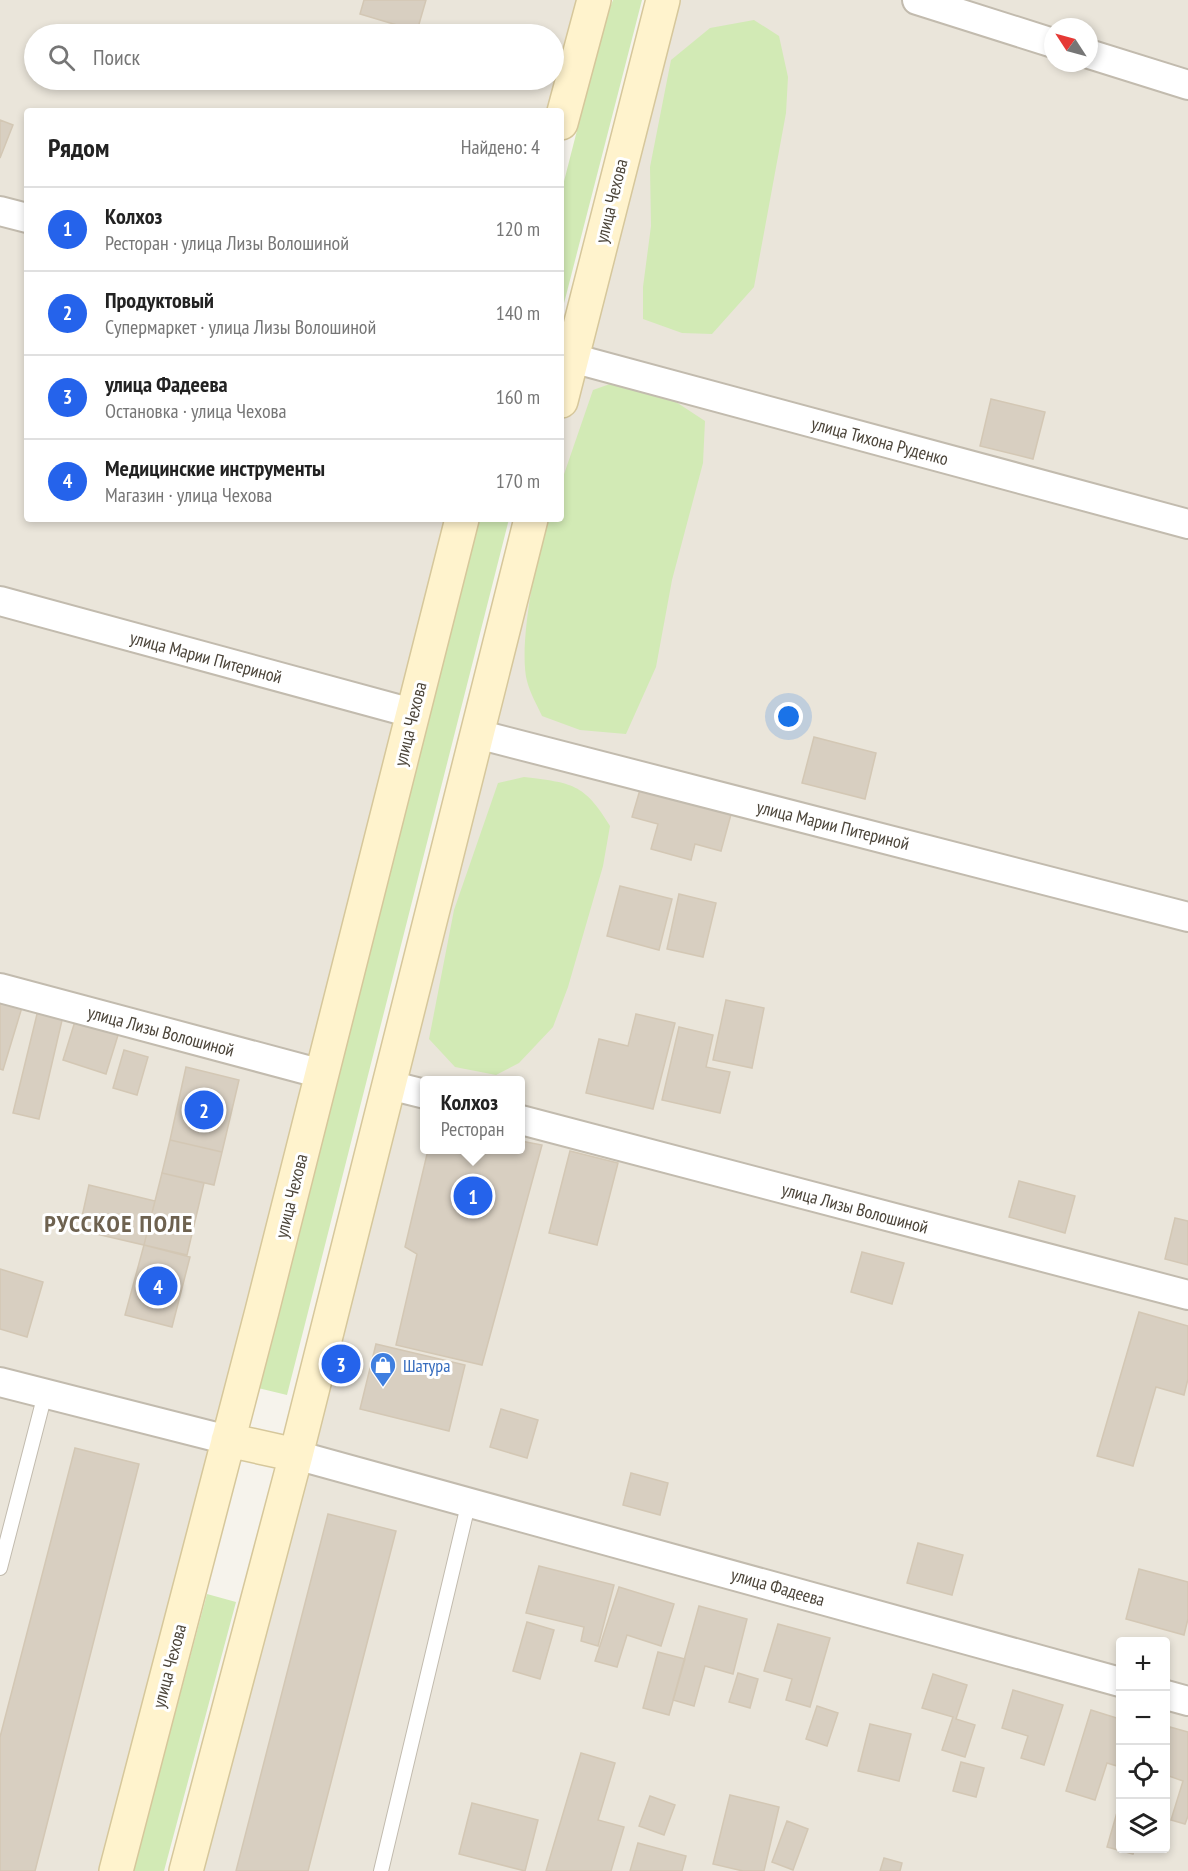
<!DOCTYPE html>
<html lang="ru">
<head>
<meta charset="utf-8">
<style>
  body { margin:0; font-family:"PT Sans Narrow",sans-serif; background:#f2f2f2; color:#222 }
  .controls { position:absolute; right:18px; bottom:18px; display:grid; overflow:hidden; border-radius:6px; box-shadow:0 3px 9px #0003 }
  .controls button { width:54px; height:54px; display:grid; place-items:center; padding:0; border:0; border-bottom:2px solid #e0e0e0; background:#fff; color:#222; font:30px sans-serif }
  .compass { position:absolute; left:1044px; top:18px; width:54px; height:54px; border-radius:50%; background:#fff; box-shadow:0 3px 9px #0003; rotate:306deg }
  .you { position:absolute; left:789px; top:717px; width:21px; height:21px; margin:-15px; border:4px solid #fff; border-radius:50%; background:#1a73e8; box-shadow:0 0 0 9px #1a73e833 }
  .badge { display:grid; place-items:center; width:39px; height:39px; border-radius:50%; background:#2563eb; color:#fff; font-size:20px; font-weight:700 }
  .pin { position:absolute; translate:-50% -50%; border:3px solid #fff; box-shadow:0 2px 6px #0006 }
  .popup { position:absolute; left:420px; top:1076px; width:105px; height:78px; box-sizing:border-box; display:grid; place-content:center; border-radius:6px; background:#fff; filter:drop-shadow(0 2px 4px #0005); font-size:20px; white-space:nowrap; color:#767676 }
  .popup b { font-size:22px; color:#222 }
  .popup::after { content:''; position:absolute; left:50%; top:100%; margin-left:-12px; border:12px solid transparent; border-top-color:#fff }
  .list { margin:0; padding:0; list-style:none }
  h2 { display:flex; justify-content:space-between; align-items:center; height:78px; margin:0; padding:0 24px; font-size:26px }
  h2 small { font-size:20px; font-weight:400; color:#767676 }
  .list li { display:grid; grid-template-columns:39px 1fr auto; gap:18px; align-items:center; box-sizing:border-box; height:84px; padding:0 24px; border-top:2px solid #e0e0e0 }
  .list b { display:block; font-size:22px; white-space:nowrap }
  .list p { margin:0; font-size:20px; white-space:nowrap; color:#767676 }
  .list em { font-size:20px; font-style:normal; color:#767676 }
  .icon { flex:none; width:33px; height:33px; fill:none; stroke:currentColor; stroke-width:2; stroke-linecap:round; stroke-linejoin:round }
  .map { position:relative; flex:none; width:1188px; height:1871px; overflow:hidden }
  .search { position:absolute; background:#fff; box-shadow:0 3px 9px #0003; left:24px; top:24px; width:540px; height:66px; display:flex; align-items:center; gap:15px; box-sizing:border-box; padding:0 21px; border-radius:33px; color:#767676; font-size:22px }
  .panel { position:absolute; background:#fff; box-shadow:0 3px 9px #0003; left:24px; top:108px; width:540px; height:414px; border-radius:6px }
  .map>svg:first-child { display:block }
</style>
</head>
<body>
<div class="map">
<svg width="1188" height="1871" viewBox="0 0 1188 1871">
  <rect width="100%" height="100%" fill="#f6f3ec"/>
  <path fill="#eae5da" fill-rule="evenodd" d="M0,0H594L561,111H27V519H462L116,1871H0ZM34,34H554V80H34Z
    M663,0H1188V1871H186L531,519H561V401ZM1053,27H1089V63H1053ZM425,1080H521V1150H425ZM1120,1642H1166V1848H1120Z"/>
  <path fill="#d2eab5" d="M613,0H642L561,315V193L605,21Z
    M754,20L779,36L788,77L786,113L754,287L712,334L682,333L643,319V287L651,226L650,167L671,60L710,28Z
    M635,375L705,421L703,463L672,580L656,667L626,734L580,730L542,716C537,705 530,693 527,681C518,647 536,554 549,519H561V483L593,390Z
    M478,519H509L287,1395L258,1388Z
    M524,777C572,783 584,783 610,826L603,866L568,987L553,1027L519,1063L496,1075L455,1067L429,1039L454,910L498,783Z
    M207,1594L236,1602L164,1871H133Z"/>
  <path fill="#d8cfc1" stroke="#d3c7b4" stroke-width="1.5" d="M364,0H426L417,31L360,14Z
    M0,120L13,125L0,158Z
    M991,399L1045,412L1033,459L980,446Z
    M814,737L876,753L865,799L802,783Z
    M642,783L733,807L721,851L695,844L691,860L651,849L658,824L632,817Z
    M620,886L672,899L659,950L607,936Z
    M679,894L716,903L703,957L667,949Z
    M0,997L23,1004L3,1070L0,1069Z
    M726,1000L764,1008L752,1068L713,1060Z
    M38,1010L63,1016L39,1119L13,1113Z
    M636,1014L675,1023L653,1109L586,1093L599,1039L628,1046Z
    M76,1018L119,1032L106,1074L63,1060Z
    M679,1027L713,1035L706,1067L730,1072L720,1113L662,1100Z
    M124,1050L148,1057L137,1095L113,1088Z
    M186,1067L239,1080L222,1152L170,1140Z
    M170,1140L222,1152L214,1185L162,1173Z
    M521,1141L542,1145L482,1365L396,1345L417,1254L405,1247L428,1150H521Z
    M570,1151L618,1163L597,1245L549,1233Z
    M162,1173L204,1183L187,1255L144,1245Z
    M1019,1181L1075,1196L1065,1233L1009,1217Z
    M89,1185L155,1201L144,1245L79,1230Z
    M1175,1218L1188,1221V1265L1165,1259Z
    M144,1245L190,1257L172,1327L125,1315Z
    M862,1252L904,1263L892,1304L851,1292Z
    M0,1269L43,1282L27,1337L0,1329Z
    M1139,1312L1188,1326V1379L1184,1395L1156,1387L1133,1466L1097,1456Z
    M376,1344L465,1365L449,1431L360,1409Z
    M501,1409L538,1420L527,1458L490,1447Z
    M75,1448L139,1464L35,1871H0V1737Z
    M631,1473L668,1483L660,1515L623,1505Z
    M328,1514L396,1531L308,1871H236Z
    M918,1543L963,1555L952,1595L907,1583Z
    M539,1566L614,1585L598,1646L581,1641L584,1627L526,1613Z
    M1139,1569L1188,1582V1619L1184,1635L1126,1619Z
    M619,1587L674,1604L661,1646L627,1635L617,1667L595,1661Z
    M699,1606L747,1619L733,1674L705,1666L694,1706L673,1700Z
    M527,1622L554,1630L540,1679L513,1671Z
    M778,1624L830,1638L810,1707L786,1700L792,1679L764,1671Z
    M658,1652L685,1659L669,1715L643,1708Z
    M738,1673L758,1679L750,1708L729,1702Z
    M933,1674L967,1685L956,1719L975,1725L965,1757L942,1750L953,1717L922,1708Z
    M1013,1690L1063,1705L1044,1765L1021,1758L1028,1736L1002,1728Z
    M817,1706L838,1713L827,1746L806,1739Z
    M1091,1710L1120,1719V1767L1107,1763L1095,1800L1066,1791Z
    M870,1724L911,1734L899,1781L858,1771Z
    M1170,1727L1188,1732V1816L1185,1824L1171,1820L1183,1781L1166,1775V1742Z
    M581,1753L615,1763L598,1820L624,1827L611,1871H546Z
    M961,1762L984,1768L976,1797L953,1791Z
    M730,1795L779,1807L764,1871H743L713,1864Z
    M650,1796L675,1805L664,1835L639,1826Z
    M1120,1802V1848H1135L1133,1854L1107,1847Z
    M472,1803L538,1820L525,1871L459,1854Z
    M787,1821L808,1829L793,1870L772,1862Z
    M638,1843L686,1856L682,1871H630Z
    M884,1858L902,1863L900,1871H880Z"/>
  <g fill="none" stroke-linecap="round" stroke-linejoin="round">
    <g stroke="#c2bbae" stroke-width="16">
      <path id="service" d="M0,1568L45,1394
        M381,1871L469,1501"/>
    </g>
    <g stroke="#c2bbae" stroke-width="32">
      <path id="minor" d="M917,0L1053,43
        M1089,54L1188,85
        M0,211L27,218
        M572,358L1188,524
        M0,601L412,713
        M477,734L1188,917
        M0,988L322,1074
        M389,1085L425,1094
        M521,1120L1188,1295
        M0,1382L228,1440
        M296,1455L1120,1682
        M1166,1695L1188,1701"/>
    </g>
    <g stroke="#d6c79b" stroke-width="36">
      <path id="secondary" d="M561,123L594,0
        M561,401L663,0
        M228,1440L296,1455
        M116,1871L262,1311L462,519
        M186,1871L296,1455L531,519"/>
    </g>
    <use href="#service" stroke="#fff" stroke-width="14"/>
    <use href="#minor" stroke="#fff" stroke-width="28"/>
    <use href="#secondary" stroke="#fff3cd" stroke-width="33"/>
  </g>
  <defs>
    <g id="shop-pin" transform="scale(1.35)"><path d="M0 17L-7.5 6A9.5 9.5 0 1 1 7.5 6Z" fill="#3f7fe0" stroke="#fff"/><path d="M-5-2.5h2.3a2.7 3.5 0 0 1 5.4 0H5L5.5 6h-11ZM-1.5-2.5h3a1.5 2.3 0 0 0-3 0Z" fill="#fff"/></g>
  </defs>
  <g fill-rule="evenodd">
    <use href="#shop-pin" x="383" y="1365"/>
  </g>
  <g text-anchor="middle" dominant-baseline="central" stroke-width="6" stroke-linejoin="round" paint-order="stroke">
    <g font-size="18" fill="#4b4439" stroke="#fff">
      <text transform="translate(611 201) rotate(-76)">улица Чехова</text>
      <text transform="translate(880 441) rotate(15)">улица Тихона Руденко</text>
      <text transform="translate(206 657) rotate(15)">улица Марии Питериной</text>
      <text transform="translate(410 724) rotate(-76)">улица Чехова</text>
      <text transform="translate(833 825) rotate(14)">улица Марии Питериной</text>
      <text transform="translate(161 1031) rotate(15)">улица Лизы Волошиной</text>
      <text transform="translate(291 1196) rotate(-76)">улица Чехова</text>
      <text transform="translate(855 1208) rotate(15)">улица Лизы Волошиной</text>
      <text transform="translate(778 1587) rotate(16)">улица Фадеева</text>
      <text transform="translate(169 1666) rotate(-75)">улица Чехова</text>
    </g>
    <g font-size="18" fill="#366cbe" stroke="#fff" text-anchor="start">
      <text x="403" y="1365">Шатура</text>
    </g>
    <g font-size="24" font-weight="bold" letter-spacing="1.5" fill="#6e6250" stroke="#fff">
      <text x="119" y="1223">РУССКОЕ ПОЛЕ</text>
    </g>
  </g>
</svg>
<div class="controls">
<button>+</button>
<button>−</button>
<button><svg class="icon" aria-label="locate" viewBox="0 0 24 24"><circle cx="12" cy="12" r="6"/><path d="M12 2v4M12 18v4M2 12h4M18 12h4"/></svg></button>
<button><svg class="icon" aria-label="layers" viewBox="0 0 24 24"><path d="M12 4l9 5-9 5-9-5zM3 14l9 5 9-5"/></svg></button>
</div>
<svg class="compass" viewBox="-18 -18 36 36"><path d="M0-13l5 13h-10z" fill="#e53935"/><path d="M0 13l5-13h-10z" fill="#767676"/></svg>
<div class="you"></div>
<div class="pin badge" style="left:473px;top:1196px">1</div>
<div class="popup"><b>Колхоз</b>Ресторан</div>
<div class="pin badge" style="left:204px;top:1110px">2</div>
<div class="pin badge" style="left:341px;top:1364px">3</div>
<div class="pin badge" style="left:158px;top:1286px">4</div>
<div class="search"><svg class="icon" aria-label="search" viewBox="0 0 24 24"><circle cx="10" cy="10" r="6"/><path d="M15 15l6 6"/></svg>Поиск</div>
<section class="panel">
<h2>Рядом<small>Найдено: 4</small></h2>
<ul class="list">
<li><span class="badge">1</span><div><b>Колхоз</b><p>Ресторан · улица Лизы Волошиной</p></div><em>120 m</em></li>
<li><span class="badge">2</span><div><b>Продуктовый</b><p>Супермаркет · улица Лизы Волошиной</p></div><em>140 m</em></li>
<li><span class="badge">3</span><div><b>улица Фадеева</b><p>Остановка · улица Чехова</p></div><em>160 m</em></li>
<li><span class="badge">4</span><div><b>Медицинские инструменты</b><p>Магазин · улица Чехова</p></div><em>170 m</em></li>
</ul>
</section>
</div>
</body>
</html>
